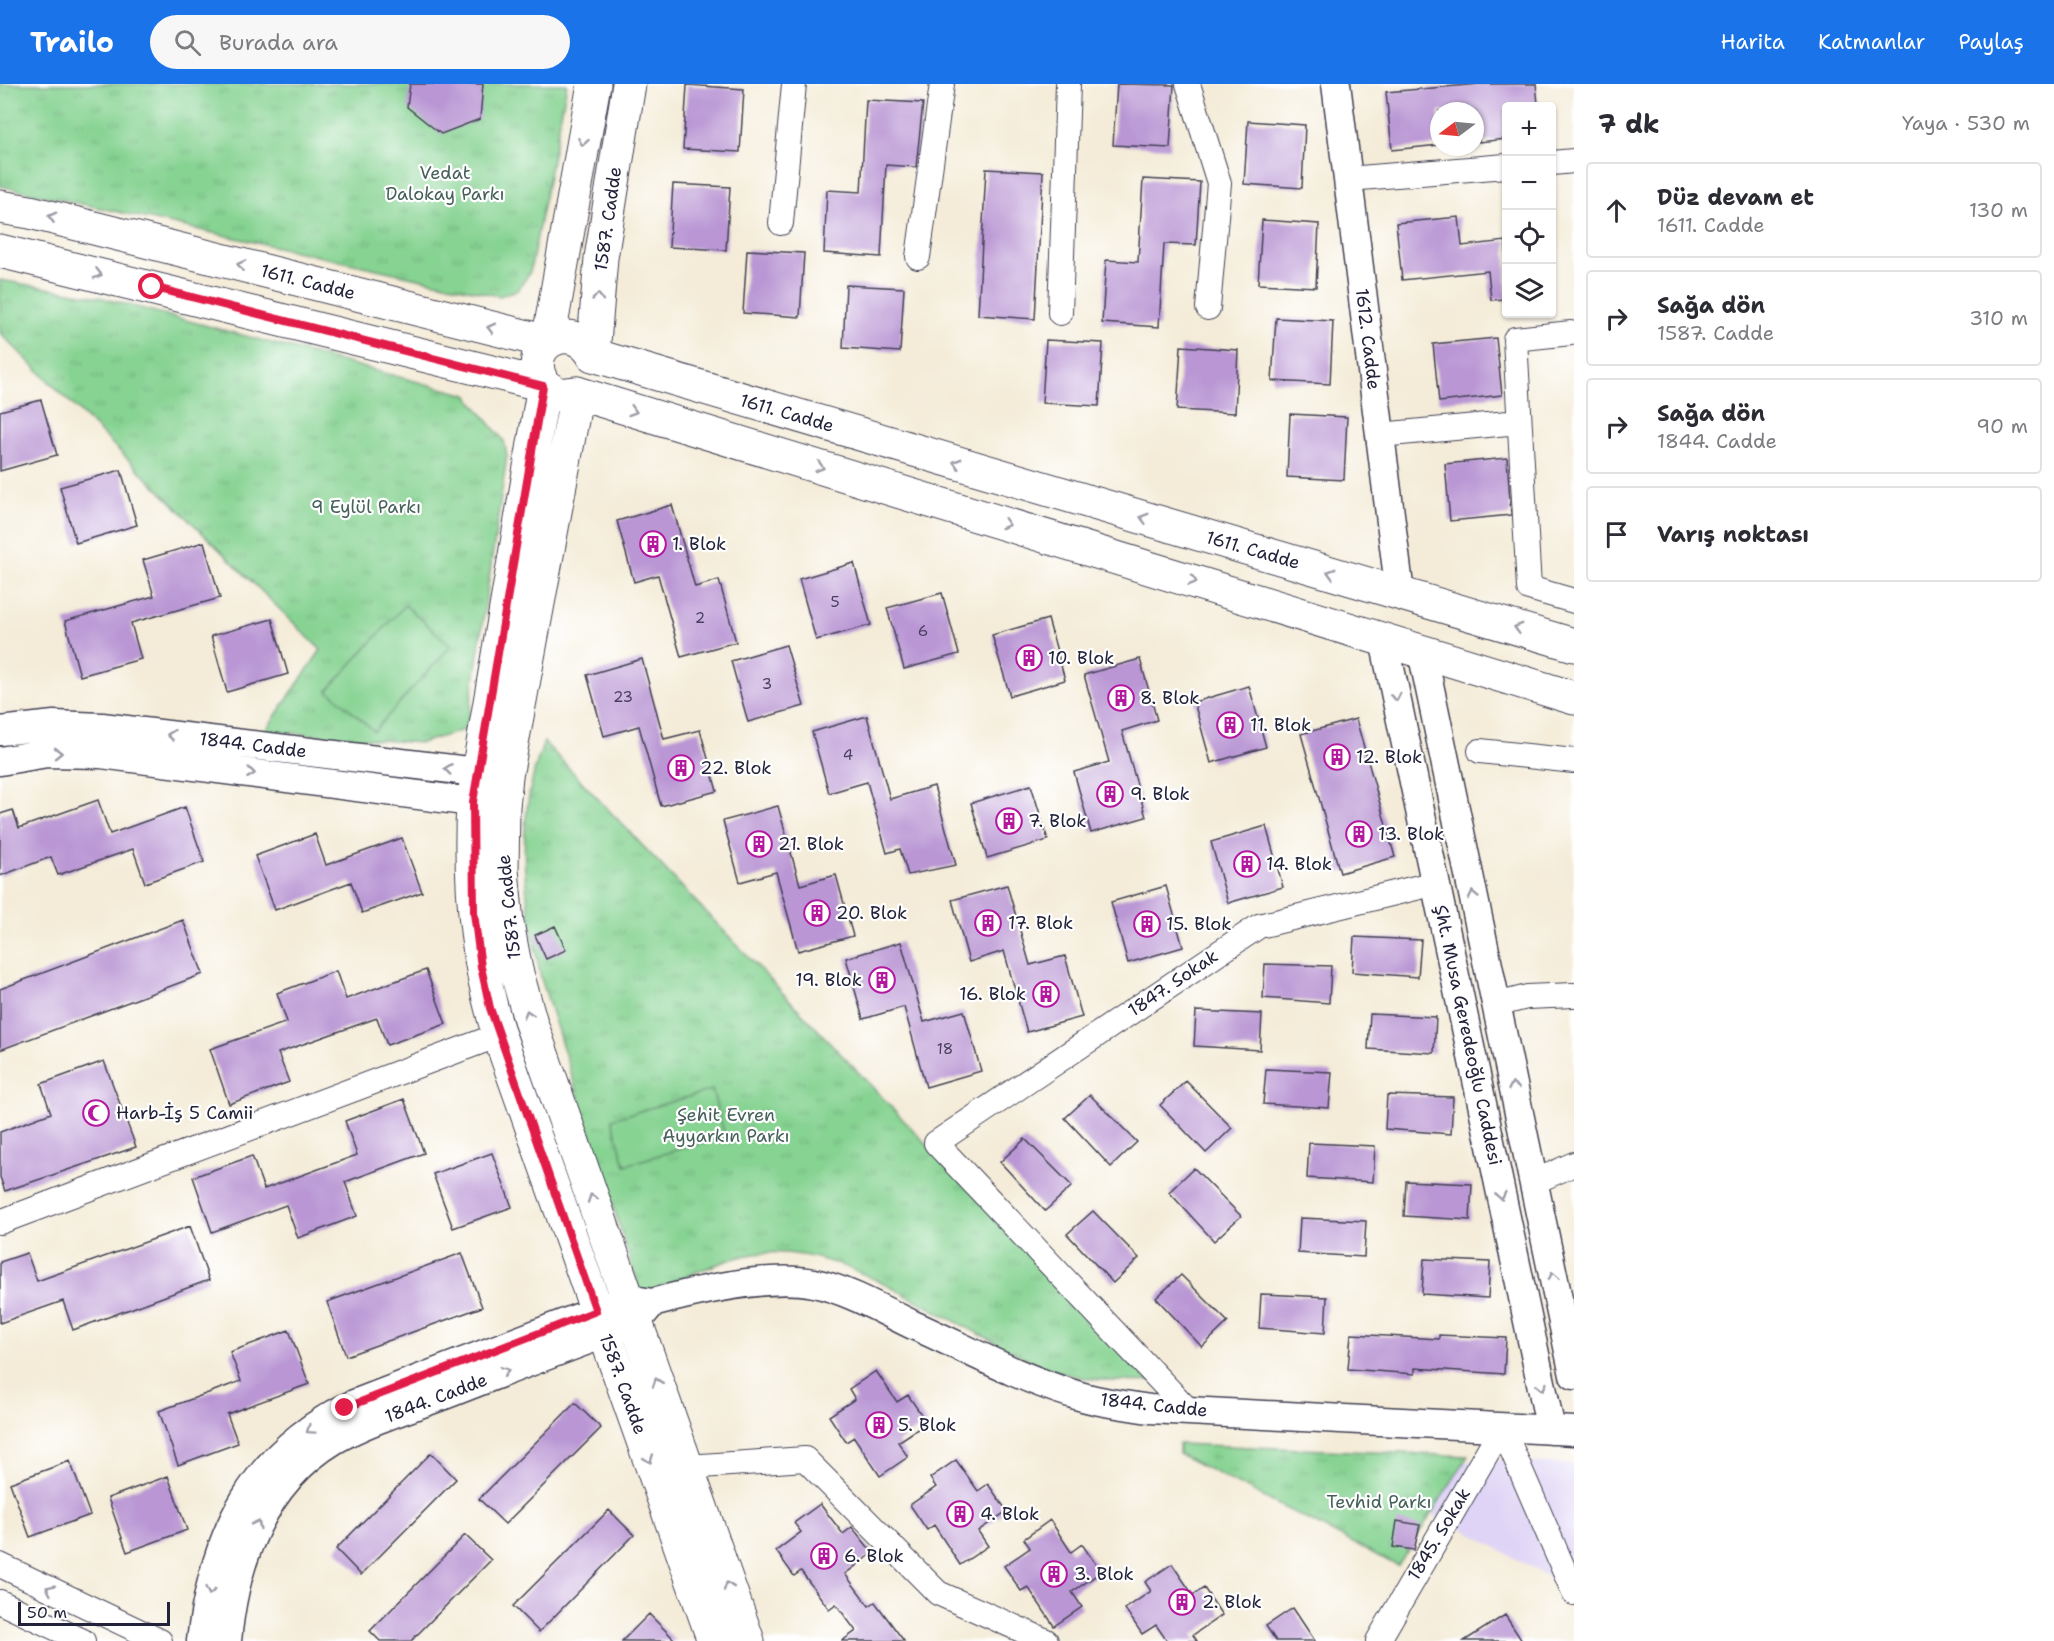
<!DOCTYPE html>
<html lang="tr">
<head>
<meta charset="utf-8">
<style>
  body { margin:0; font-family:"Shantell Sans",sans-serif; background:#f7f7f7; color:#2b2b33 }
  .controls { position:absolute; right:18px; top:18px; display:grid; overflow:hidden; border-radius:6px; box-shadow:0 2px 4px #0004 }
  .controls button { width:54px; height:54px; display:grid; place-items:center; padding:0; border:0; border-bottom:2px solid #e1e1e2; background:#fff; color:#2b2b33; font:30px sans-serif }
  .compass { position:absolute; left:1430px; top:18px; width:54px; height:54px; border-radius:50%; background:#fff; box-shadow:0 2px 4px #0004; rotate:254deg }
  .scale { position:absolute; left:18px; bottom:15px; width:152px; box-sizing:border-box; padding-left:6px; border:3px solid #22223b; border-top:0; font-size:16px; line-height:21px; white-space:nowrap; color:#22223b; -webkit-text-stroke:4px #fff; paint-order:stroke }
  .stop { position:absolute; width:18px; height:18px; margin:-14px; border:4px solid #e11d48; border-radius:50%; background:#fff }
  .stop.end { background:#e11d48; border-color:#fff; box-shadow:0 2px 6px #0008 }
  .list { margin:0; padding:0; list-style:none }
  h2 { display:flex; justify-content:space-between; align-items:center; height:78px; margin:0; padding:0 24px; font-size:26px }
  h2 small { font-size:20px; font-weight:400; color:#7c7c81 }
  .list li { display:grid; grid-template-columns:39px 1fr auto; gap:18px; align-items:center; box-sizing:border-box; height:96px; margin:0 12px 12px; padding:0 12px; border:2px solid #e1e1e2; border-radius:6px }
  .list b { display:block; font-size:22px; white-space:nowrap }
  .list p { margin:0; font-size:20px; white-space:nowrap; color:#7c7c81 }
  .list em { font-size:20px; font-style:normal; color:#7c7c81 }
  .icon { flex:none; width:33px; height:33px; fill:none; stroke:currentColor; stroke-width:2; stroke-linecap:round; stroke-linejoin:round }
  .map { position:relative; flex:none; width:1574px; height:1557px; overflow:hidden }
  header { display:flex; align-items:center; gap:36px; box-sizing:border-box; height:84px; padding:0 30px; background:#1a73e8; color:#fff }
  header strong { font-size:28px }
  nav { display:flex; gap:33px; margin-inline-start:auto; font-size:21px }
  .search { width:420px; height:54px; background:#f7f7f7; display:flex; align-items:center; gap:15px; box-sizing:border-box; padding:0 21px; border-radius:33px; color:#7c7c81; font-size:22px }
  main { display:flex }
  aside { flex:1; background:#fff }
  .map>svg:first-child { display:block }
</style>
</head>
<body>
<header>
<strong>Trailo</strong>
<div class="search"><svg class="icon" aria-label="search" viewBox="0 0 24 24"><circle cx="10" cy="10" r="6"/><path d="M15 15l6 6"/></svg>Burada ara</div>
<nav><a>Harita</a><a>Katmanlar</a><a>Paylaş</a></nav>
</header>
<main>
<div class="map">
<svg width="1574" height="1557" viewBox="0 0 1574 1557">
  <defs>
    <pattern id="grass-tufts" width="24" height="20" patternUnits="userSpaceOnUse" patternTransform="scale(1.5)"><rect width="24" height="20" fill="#86d392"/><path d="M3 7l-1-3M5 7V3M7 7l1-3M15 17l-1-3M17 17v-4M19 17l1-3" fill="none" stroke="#73b57f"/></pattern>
  </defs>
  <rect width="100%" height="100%" fill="#fff"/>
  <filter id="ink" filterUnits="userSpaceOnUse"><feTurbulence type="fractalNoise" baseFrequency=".0167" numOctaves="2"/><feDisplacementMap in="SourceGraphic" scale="12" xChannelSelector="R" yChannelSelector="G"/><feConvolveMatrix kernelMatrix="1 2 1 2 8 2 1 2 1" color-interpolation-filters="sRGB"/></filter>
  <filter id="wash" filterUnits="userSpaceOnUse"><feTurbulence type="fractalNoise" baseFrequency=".008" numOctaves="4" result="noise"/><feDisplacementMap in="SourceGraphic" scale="24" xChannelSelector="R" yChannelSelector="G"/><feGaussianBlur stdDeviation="1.35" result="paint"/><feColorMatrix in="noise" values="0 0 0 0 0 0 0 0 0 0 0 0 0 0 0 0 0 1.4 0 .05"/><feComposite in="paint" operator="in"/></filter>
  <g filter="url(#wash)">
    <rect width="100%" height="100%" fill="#f4ecd8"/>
    <path fill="#dfd4f5" d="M1479,1375L1574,1381V1521L1569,1505L1442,1433H1435L1424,1389Z"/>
    <path fill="url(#grass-tufts)" stroke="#547a66" stroke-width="1.5" d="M0,0H567L530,188L518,206L499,212L0,102Z
      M0,196L99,213L467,311L504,357L507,372L467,645L421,659L265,647L321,566L0,249Z
      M544,658L1152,1297C1113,1299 1078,1296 1041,1282C1006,1264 971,1246 936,1227C879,1197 811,1156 743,1172C709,1181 674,1198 641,1211L541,894C524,814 513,737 544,658Z
      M1179,1360L1468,1372L1398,1482L1179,1370Z"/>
    <path fill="#86d392" stroke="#547a66" stroke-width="1.5" d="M405,521L451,562L374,647L328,606Z
      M712,1006L725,1052L625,1081L612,1035Z"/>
    <g id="blocks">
      <path fill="#ba97d4" d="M410,0H483L480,35L441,50L407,23Z
        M1117,0L1174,1L1170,64L1113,61Z
        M1480,0H1536L1538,20L1506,22V55L1479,58L1475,27H1439V61L1392,66L1386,8Z
        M687,1L744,5L740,68L683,65Z
        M866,16L923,19L916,83L886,81L881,173L824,169L827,106L861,108Z
        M1248,37L1305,41L1302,104L1244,100Z
        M986,85L1043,88L1035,235L978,231Z
        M1143,95L1200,98L1196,161L1164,160L1159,243L1102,239L1106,176L1138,178Z
        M673,100L730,103L726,166L669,163Z
        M1459,133L1462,162L1506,157V215L1491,216L1488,187L1402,196L1396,139Z
        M1262,136L1319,140L1316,203L1258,200Z
        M747,166L804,169L800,233L743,229Z
        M846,201L904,204L900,268L843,264Z
        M1276,234L1333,237L1330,300L1272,297Z
        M1496,254L1502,311L1439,318L1433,260Z
        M1046,256L1103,259L1099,322L1042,319Z
        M1181,262L1238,266L1235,329L1177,326Z
        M41,316L57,371L0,387V327Z
        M1290,330L1347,333L1344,396L1287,393Z
        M1507,374L1511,431L1450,437L1445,380Z
        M121,386L137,441L76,459L60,403Z
        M672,421L695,503L719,496L736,558L681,573L658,491L634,498L617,437Z
        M204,458L220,514L131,539L141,575L80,592L65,537L154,512L143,476Z
        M854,479L871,541L816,556L799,495Z
        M942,509L959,570L904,585L887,524Z
        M272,535L288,590L227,608L211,552Z
        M1048,535L1065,596L1010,612L992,551Z
        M786,561L804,622L748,638L731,577Z
        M642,575L664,655L700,646L717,707L661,722L639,642L604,652L587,591Z
        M1140,575L1157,636L1122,647L1146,733L1091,749L1074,688L1109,678L1084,591Z
        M1249,602L1266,663L1211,679L1194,618Z
        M867,632L890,715L934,702L956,781L908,791L900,765L887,769L867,698L829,709L812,648Z
        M1356,635L1395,773L1340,789L1301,650Z
        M1031,701L1048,756L987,774L971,719Z
        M98,716L110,750L185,723L204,778L145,799L133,765L58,791L51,773L0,792V730L13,726L19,744Z
        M778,722L800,801L836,791L853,852L798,867L776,788L740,798L723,737Z
        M1266,742L1283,803L1228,819L1211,758Z
        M315,750L326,781L402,754L422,808L362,829L351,798L275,826L255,772Z
        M1007,801L1030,881L1065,872L1082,933L1027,948L1004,867L969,878L952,816Z
        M1166,802L1183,863L1128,879L1111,818Z
        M183,836L203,890L0,966V905Z
        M555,842L566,866L546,875L535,851Z
        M1354,853L1421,856L1418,893L1352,888Z
        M901,858L924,938L964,927L981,987L926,1003L904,923L863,935L846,874Z
        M1265,880L1331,882L1329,919L1263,914Z
        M426,886L446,940L387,961L377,934L278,969L289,998L229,1020L210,965L287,938L277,909L336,887L346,915Z
        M1196,927L1262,930L1260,966L1194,962Z
        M1370,930L1436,933L1434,969L1368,965Z
        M104,977L136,1063L5,1107L0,1093V1048L51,1029L41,1000Z
        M1266,985L1332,988L1329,1024L1263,1020Z
        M1186,997L1232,1044L1206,1069L1160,1021Z
        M1090,1011L1137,1058L1111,1083L1065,1034Z
        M1387,1011L1453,1013L1451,1050L1385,1045Z
        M404,1015L424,1069L345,1098L357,1132L298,1154L286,1121L212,1148L193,1093L252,1072L264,1105L357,1071L345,1037Z
        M1025,1055L1072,1102L1045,1127L1000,1078Z
        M1309,1059L1375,1062L1373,1098L1307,1094Z
        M492,1069L512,1123L453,1144L433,1090Z
        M1194,1084L1241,1132L1214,1157L1169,1108Z
        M1406,1097L1472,1100L1470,1136L1404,1132Z
        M1093,1127L1139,1174L1113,1199L1067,1150Z
        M1300,1134L1366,1137L1364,1173L1298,1169Z
        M190,1142L209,1196L73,1246L63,1217L0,1239V1178L27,1169L37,1197Z
        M462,1169L482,1223L346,1272L327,1218Z
        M1424,1175L1490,1178L1488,1214L1422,1210Z
        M1181,1191L1228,1238L1202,1263L1156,1214Z
        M1261,1210L1327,1213L1325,1249L1259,1244Z
        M289,1246L309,1300L227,1330L238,1359L178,1381L159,1327L241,1297L230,1268Z
        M1351,1250L1439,1255V1251L1506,1254L1504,1290L1415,1284V1290L1348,1285Z
        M876,1287L897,1318L908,1311L927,1339L898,1358L908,1373L880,1392L854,1353L846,1358L829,1332L855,1315L849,1305Z
        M575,1319L601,1344L505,1440L479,1415Z
        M431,1369L456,1395L361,1491L336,1465Z
        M956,1376L978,1407L988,1400L1007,1427L978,1447L988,1462L960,1481L934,1441L927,1446L910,1421L936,1403L930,1394Z
        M70,1377L90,1431L30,1453L10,1399Z
        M168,1392L187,1446L127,1468L108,1414Z
        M820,1420L843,1450L852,1443L873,1469L845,1490L869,1522L875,1518L904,1557H842L856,1547L836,1520L829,1525L801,1487L794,1492L776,1467L801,1448L794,1439Z
        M609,1426L634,1451L539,1548L513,1522Z
        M1050,1436L1071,1468L1082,1460L1101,1488L1072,1508L1082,1523L1054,1542L1028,1503L1021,1507L1004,1482L1030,1464L1024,1455Z
        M1397,1437L1420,1441L1414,1466L1393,1463Z
        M465,1451L491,1476L411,1557H380L370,1547Z
        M1172,1480L1193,1511L1204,1504L1222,1531L1193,1551L1197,1557H1167L1156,1541L1142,1550L1125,1525L1151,1507L1145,1498Z
        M1293,1524L1315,1557H1276L1266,1542Z
        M649,1530L676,1557H622Z
        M1505,1531L1522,1557H1464Z"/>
    </g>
  </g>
  <g filter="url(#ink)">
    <use href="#blocks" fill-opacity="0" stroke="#424053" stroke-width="1.5"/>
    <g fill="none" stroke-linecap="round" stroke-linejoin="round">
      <g stroke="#424053" stroke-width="26">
        <path id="minor" d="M1188,0L1219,99L1208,224
          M1552,79L1574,77
          M1348,95L1506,82
          M781,139L794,0
          M918,173L942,0
          M1060,229L1068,0
          M1571,249L1515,255L1529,504L1574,517
          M1380,351L1519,338
          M1480,667L1574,677
          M1496,921L1527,913L1574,911
          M1534,1098L1574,1080
          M0,1138L499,951
          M1188,1326L936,1059L1259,842L1436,799
          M1502,1343L1574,1509
          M687,1383L805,1375L938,1509L1046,1557
          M0,1481L160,1557
          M0,1518L83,1557
          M1378,1557L1502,1343"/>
      </g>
      <g stroke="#424053" stroke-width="31">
        <path id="tertiary" d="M1336,0L1400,510
          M1384,556L1551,1346
          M1422,567L1574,1291
          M0,647L54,641L102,643L501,691
          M0,677L47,669L101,670L495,721
          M652,1219C696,1207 770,1190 814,1199C848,1206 880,1225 911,1240C963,1263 1015,1292 1070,1309C1096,1318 1123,1321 1150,1325L1574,1347
          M201,1557C214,1450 253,1367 354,1320L596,1227L628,1215L652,1219L636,1238C574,1261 513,1284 452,1308C414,1323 370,1335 334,1356C263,1399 234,1478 227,1557"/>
      </g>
      <g stroke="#424053" stroke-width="35">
        <path id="secondary" d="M548,258L594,0
          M593,271L601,174L629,0
          M544,301L473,718C469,798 475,875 499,951L714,1557
          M577,309L506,692L503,723L502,786L507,839L516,886L531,939L748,1557"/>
      </g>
      <g stroke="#424053" stroke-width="35">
        <path id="primary" d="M0,123L30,128L548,258
          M0,167L544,301L559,311L577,309L1574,614
          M544,301C519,262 571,232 593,271L1574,561"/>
      </g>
      <use href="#minor" stroke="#fff" stroke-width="24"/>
      <use href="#tertiary" stroke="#fff" stroke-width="28"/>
      <use href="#secondary" stroke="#fff" stroke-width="33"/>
      <use href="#primary" stroke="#fff" stroke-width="33"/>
    </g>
    <defs><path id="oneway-chevron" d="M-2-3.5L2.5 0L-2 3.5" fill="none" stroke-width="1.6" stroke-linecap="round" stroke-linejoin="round" transform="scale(1.5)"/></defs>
    <g stroke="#9c9ca7">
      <use href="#oneway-chevron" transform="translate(583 58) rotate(100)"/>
      <use href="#oneway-chevron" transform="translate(52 133) rotate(-166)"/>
      <use href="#oneway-chevron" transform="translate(241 181) rotate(-166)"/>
      <use href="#oneway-chevron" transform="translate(98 190) rotate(14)"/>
      <use href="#oneway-chevron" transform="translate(598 213) rotate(-86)"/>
      <use href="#oneway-chevron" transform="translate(491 244) rotate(-166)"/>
      <use href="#oneway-chevron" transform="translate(633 327) rotate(17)"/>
      <use href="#oneway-chevron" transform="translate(957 379) rotate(-164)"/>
      <use href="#oneway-chevron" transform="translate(820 383) rotate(17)"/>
      <use href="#oneway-chevron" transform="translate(1144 434) rotate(-164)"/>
      <use href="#oneway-chevron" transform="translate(1006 440) rotate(17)"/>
      <use href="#oneway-chevron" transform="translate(1331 489) rotate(-164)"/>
      <use href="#oneway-chevron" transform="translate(1193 497) rotate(17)"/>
      <use href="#oneway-chevron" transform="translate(1518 544) rotate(-164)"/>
      <use href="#oneway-chevron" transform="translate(1396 613) rotate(78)"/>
      <use href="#oneway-chevron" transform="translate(171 651) rotate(-173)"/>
      <use href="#oneway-chevron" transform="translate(58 669)"/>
      <use href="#oneway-chevron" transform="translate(448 685) rotate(-173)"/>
      <use href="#oneway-chevron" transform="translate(251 689) rotate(7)"/>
      <use href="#oneway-chevron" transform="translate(1473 811) rotate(-102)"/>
      <use href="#oneway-chevron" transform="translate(528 930) rotate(-107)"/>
      <use href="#oneway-chevron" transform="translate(1513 1002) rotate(-102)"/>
      <use href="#oneway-chevron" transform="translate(1501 1112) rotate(78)"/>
      <use href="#oneway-chevron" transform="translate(592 1114) rotate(-109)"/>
      <use href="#oneway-chevron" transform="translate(1553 1192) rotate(-102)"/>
      <use href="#oneway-chevron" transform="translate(505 1287) rotate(-21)"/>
      <use href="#oneway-chevron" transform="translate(657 1298) rotate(-109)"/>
      <use href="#oneway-chevron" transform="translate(1542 1303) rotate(78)"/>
      <use href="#oneway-chevron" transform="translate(310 1346) rotate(145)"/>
      <use href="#oneway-chevron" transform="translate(649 1375) rotate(70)"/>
      <use href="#oneway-chevron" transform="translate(257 1440) rotate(-64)"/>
      <use href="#oneway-chevron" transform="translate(728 1502) rotate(-109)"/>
      <use href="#oneway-chevron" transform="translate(50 1505) rotate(-154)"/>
      <use href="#oneway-chevron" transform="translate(210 1507) rotate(102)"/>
    </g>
  </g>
  <g fill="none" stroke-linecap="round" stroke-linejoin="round" filter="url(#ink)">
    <path stroke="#e11d48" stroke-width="8" d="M152,203L543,302L473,718L474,829L481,883L490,924L596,1227L345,1324"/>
  </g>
  <defs>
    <g id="building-ring" transform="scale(1.35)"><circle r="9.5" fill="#fff" stroke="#b5179e" stroke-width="1.5"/><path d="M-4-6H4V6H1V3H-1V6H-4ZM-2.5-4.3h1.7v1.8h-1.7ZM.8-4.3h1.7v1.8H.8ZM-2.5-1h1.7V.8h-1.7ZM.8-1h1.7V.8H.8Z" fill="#b5179e"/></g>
    <g id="mosque-ring" transform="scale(1.35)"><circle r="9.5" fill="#fff" stroke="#b5179e" stroke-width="1.5"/><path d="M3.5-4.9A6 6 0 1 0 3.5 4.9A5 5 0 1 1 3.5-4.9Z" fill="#b5179e"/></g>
  </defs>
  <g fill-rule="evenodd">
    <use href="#building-ring" x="653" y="460"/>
    <use href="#building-ring" x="1029" y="574"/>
    <use href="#building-ring" x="1121" y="614"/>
    <use href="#building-ring" x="1230" y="641"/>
    <use href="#building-ring" x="1337" y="673"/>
    <use href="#building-ring" x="681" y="684"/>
    <use href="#building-ring" x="1110" y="710"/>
    <use href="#building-ring" x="1009" y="737"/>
    <use href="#building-ring" x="1359" y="750"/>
    <use href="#building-ring" x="759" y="760"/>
    <use href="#building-ring" x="1247" y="780"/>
    <use href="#building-ring" x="817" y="829"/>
    <use href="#building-ring" x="988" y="839"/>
    <use href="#building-ring" x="1147" y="840"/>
    <use href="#building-ring" x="882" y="896"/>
    <use href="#building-ring" x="1046" y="910"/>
    <use href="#mosque-ring" x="96" y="1029"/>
    <use href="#building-ring" x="879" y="1341"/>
    <use href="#building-ring" x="960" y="1430"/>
    <use href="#building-ring" x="824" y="1472"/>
    <use href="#building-ring" x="1054" y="1490"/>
    <use href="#building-ring" x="1182" y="1518"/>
  </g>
  <g text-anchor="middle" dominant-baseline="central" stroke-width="4.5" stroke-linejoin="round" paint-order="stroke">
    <g font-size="15" fill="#483f61">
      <text x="835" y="518">5</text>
      <text x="700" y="534">2</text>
      <text x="923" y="547">6</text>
      <text x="767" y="600">3</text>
      <text x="623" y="613">23</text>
      <text x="848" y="671">4</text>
      <text x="945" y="965">18</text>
    </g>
    <g font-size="18" fill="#456059" stroke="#fff">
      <text x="445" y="89">Vedat<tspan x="445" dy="21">Dalokay Parkı</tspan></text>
      <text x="366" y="423">9 Eylül Parkı</text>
      <text x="726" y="1031">Şehit Evren<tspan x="726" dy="21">Ayyarkın Parkı</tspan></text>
      <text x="1379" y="1418">Tevhid Parkı</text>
    </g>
    <g font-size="18" fill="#22223b" stroke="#fff">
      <text transform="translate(608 135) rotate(-82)">1587. Cadde</text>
      <text transform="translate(308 198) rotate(14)">1611. Cadde</text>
      <text transform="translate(1368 255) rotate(83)">1612. Cadde</text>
      <text transform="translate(787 329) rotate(16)">1611. Cadde</text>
      <text transform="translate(1253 466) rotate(16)">1611. Cadde</text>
      <text transform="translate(253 661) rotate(7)">1844. Cadde</text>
      <text transform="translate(509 823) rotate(-96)">1587. Cadde</text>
      <text transform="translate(1173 899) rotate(-34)">1847. Sokak</text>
      <text transform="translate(1468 951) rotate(78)">Şht. Musa Geredeoğlu Caddesi</text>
      <text transform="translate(623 1300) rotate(70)">1587. Cadde</text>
      <text transform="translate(436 1314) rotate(-21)">1844. Cadde</text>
      <text transform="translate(1154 1321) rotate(6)">1844. Cadde</text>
      <text transform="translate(1439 1450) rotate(-59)">1845. Sokak</text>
    </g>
    <g font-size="18" fill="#22223b" stroke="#fff" text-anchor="start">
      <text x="672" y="460">1. Blok</text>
      <text x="1048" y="574">10. Blok</text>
      <text x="1140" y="614">8. Blok</text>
      <text x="1250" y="641">11. Blok</text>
      <text x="1356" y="673">12. Blok</text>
      <text x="700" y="684">22. Blok</text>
      <text x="1130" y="710">9. Blok</text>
      <text x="1028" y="737">7. Blok</text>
      <text x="1378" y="750">13. Blok</text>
      <text x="778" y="760">21. Blok</text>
      <text x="1266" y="780">14. Blok</text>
      <text x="836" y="829">20. Blok</text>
      <text x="1008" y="839">17. Blok</text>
      <text x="1166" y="840">15. Blok</text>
      <text x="862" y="896" text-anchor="end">19. Blok</text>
      <text x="1026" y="910" text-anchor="end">16. Blok</text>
      <text x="116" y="1029">Harb-İş 5 Camii</text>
      <text x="898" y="1341">5. Blok</text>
      <text x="980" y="1430">4. Blok</text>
      <text x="844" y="1472">6. Blok</text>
      <text x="1074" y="1490">3. Blok</text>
      <text x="1202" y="1518">2. Blok</text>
    </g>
  </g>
</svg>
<div class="controls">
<button>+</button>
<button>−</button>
<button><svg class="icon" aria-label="locate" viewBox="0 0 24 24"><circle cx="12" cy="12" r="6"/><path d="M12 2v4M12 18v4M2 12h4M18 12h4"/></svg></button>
<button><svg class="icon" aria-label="layers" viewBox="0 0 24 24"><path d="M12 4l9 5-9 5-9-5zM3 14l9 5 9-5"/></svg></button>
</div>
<svg class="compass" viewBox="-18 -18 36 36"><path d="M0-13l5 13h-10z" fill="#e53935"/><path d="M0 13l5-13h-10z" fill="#7c7c81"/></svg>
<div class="scale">50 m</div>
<div class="stop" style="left:152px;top:203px"></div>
<div class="stop end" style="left:345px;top:1324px"></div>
</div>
<aside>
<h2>7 dk<small>Yaya · 530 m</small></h2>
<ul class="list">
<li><svg class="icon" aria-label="ahead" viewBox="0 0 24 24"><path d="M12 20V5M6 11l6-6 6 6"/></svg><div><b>Düz devam et</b><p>1611. Cadde</p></div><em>130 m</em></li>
<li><svg class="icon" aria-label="right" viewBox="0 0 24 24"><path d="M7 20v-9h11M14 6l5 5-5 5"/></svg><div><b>Sağa dön</b><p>1587. Cadde</p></div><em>310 m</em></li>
<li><svg class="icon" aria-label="right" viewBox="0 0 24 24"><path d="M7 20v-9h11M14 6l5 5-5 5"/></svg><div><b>Sağa dön</b><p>1844. Cadde</p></div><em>90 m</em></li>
<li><svg class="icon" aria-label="arrive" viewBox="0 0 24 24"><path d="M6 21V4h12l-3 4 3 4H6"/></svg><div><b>Varış noktası</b></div></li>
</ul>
</aside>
</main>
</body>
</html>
